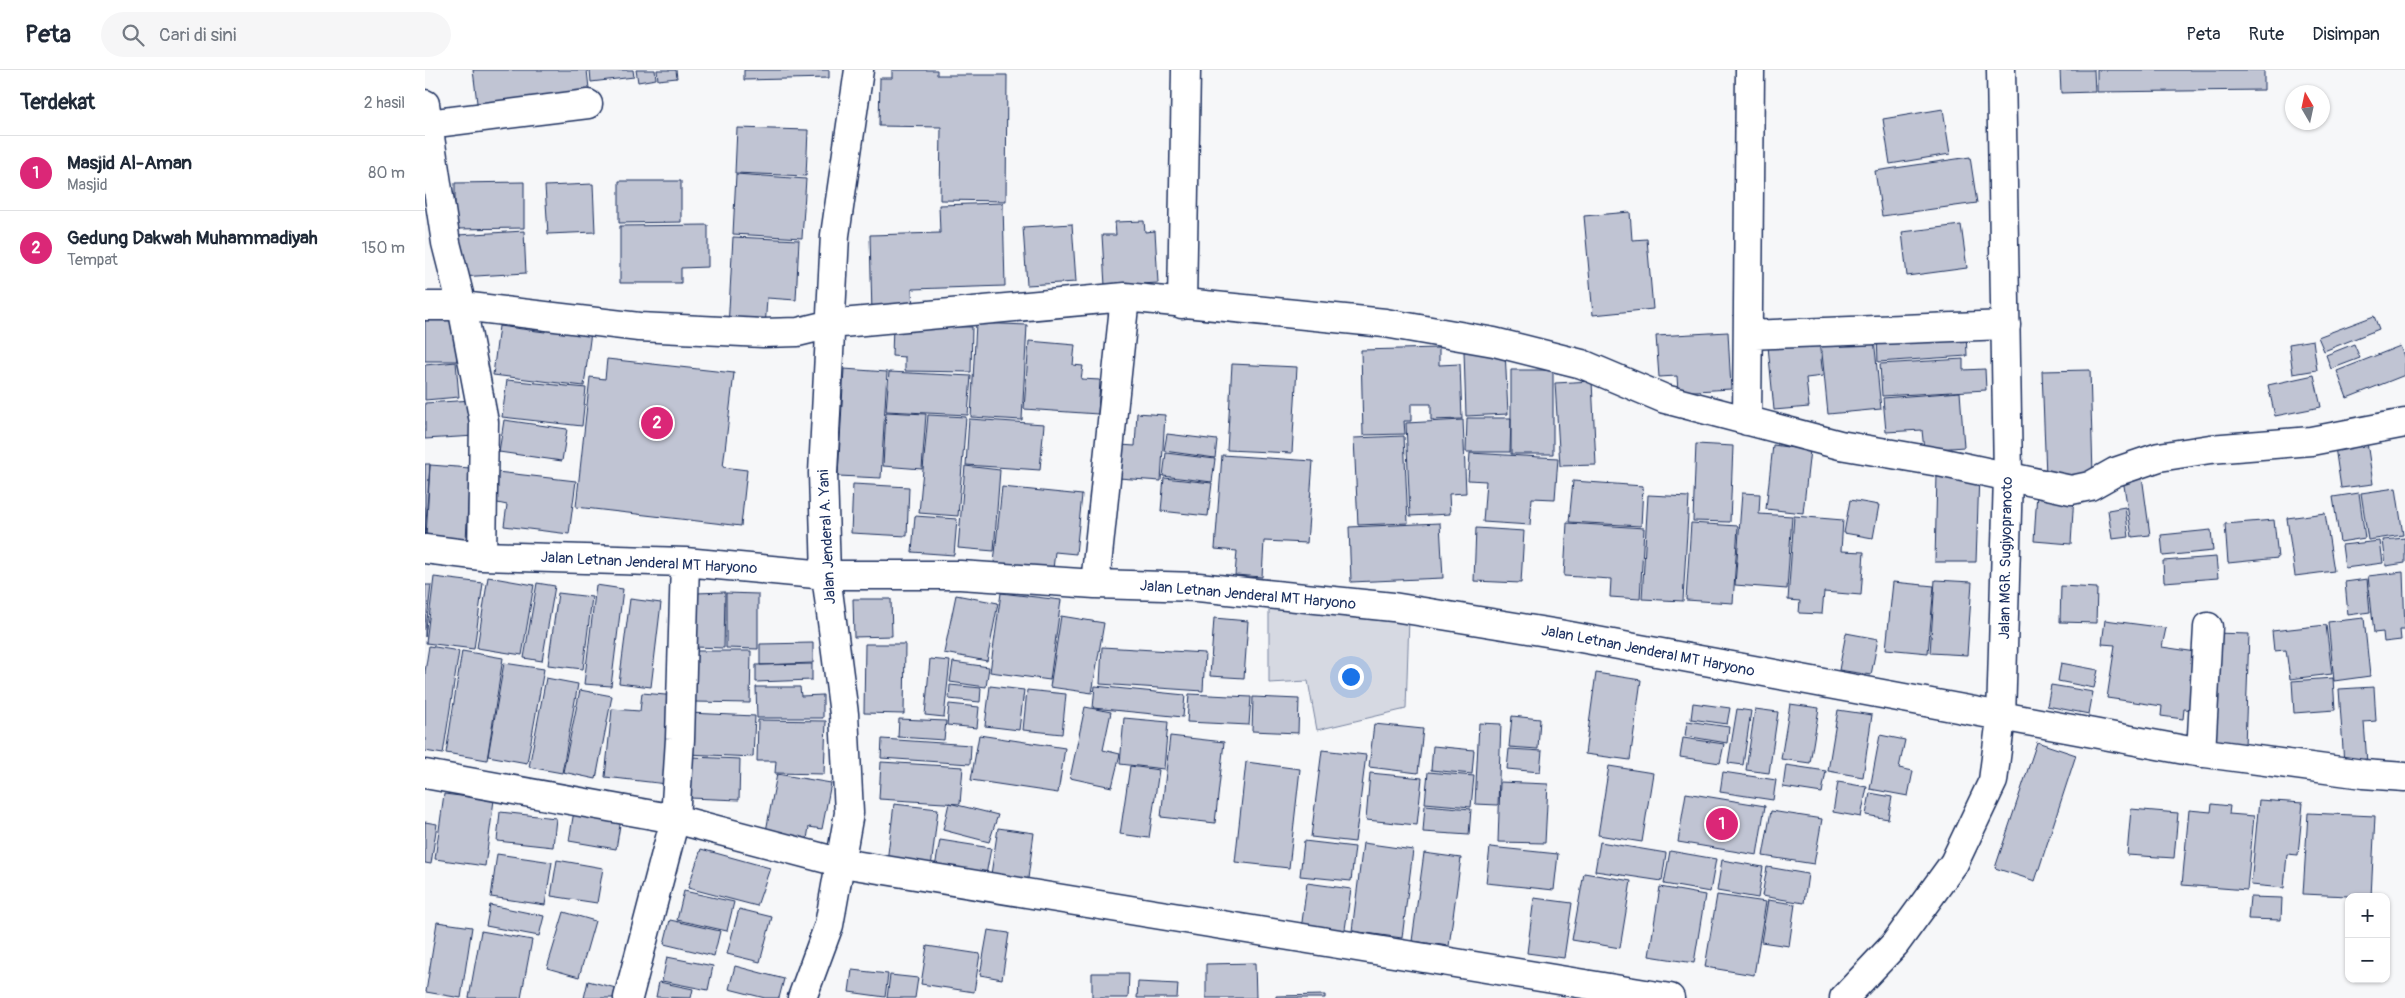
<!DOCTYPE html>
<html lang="id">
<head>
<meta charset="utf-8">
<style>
  body { margin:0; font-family:Pangolin,sans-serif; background:#f6f6f7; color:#1f2937 }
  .controls { position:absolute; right:15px; bottom:15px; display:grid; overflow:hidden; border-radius:10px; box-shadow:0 1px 4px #0004 }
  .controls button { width:45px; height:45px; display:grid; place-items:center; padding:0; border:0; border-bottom:1px solid #e0e1e3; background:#fff; color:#1f2937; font:25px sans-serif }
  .compass { position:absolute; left:1860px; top:15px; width:45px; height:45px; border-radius:50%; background:#fff; box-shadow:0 1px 4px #0004; rotate:351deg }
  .you { position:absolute; left:925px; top:606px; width:18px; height:18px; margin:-12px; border:4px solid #fff; border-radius:50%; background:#1a73e8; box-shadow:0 0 0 8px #1a73e833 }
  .badge { display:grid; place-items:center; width:32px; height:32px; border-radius:50%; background:#db2777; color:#fff; font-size:16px; font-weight:700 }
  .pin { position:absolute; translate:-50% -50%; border:2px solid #fff; box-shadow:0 1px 5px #0006 }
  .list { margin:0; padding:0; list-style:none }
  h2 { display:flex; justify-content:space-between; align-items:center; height:65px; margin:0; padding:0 20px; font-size:21px }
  h2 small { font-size:16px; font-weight:400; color:#747a83 }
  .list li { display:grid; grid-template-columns:32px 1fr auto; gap:15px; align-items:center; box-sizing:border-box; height:75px; padding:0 20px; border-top:1px solid #e0e1e3 }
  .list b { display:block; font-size:19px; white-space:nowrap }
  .list p { margin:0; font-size:16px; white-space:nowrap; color:#747a83 }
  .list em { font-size:16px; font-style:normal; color:#747a83 }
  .icon { flex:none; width:28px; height:28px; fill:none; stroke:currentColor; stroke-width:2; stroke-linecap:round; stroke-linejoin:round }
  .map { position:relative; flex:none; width:1980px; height:928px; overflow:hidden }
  header { display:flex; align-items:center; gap:30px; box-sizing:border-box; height:70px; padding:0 25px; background:#fff; border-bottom:1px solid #e0e1e3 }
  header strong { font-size:24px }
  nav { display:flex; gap:28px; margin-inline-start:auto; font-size:18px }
  .search { width:350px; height:45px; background:#f6f6f7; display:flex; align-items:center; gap:12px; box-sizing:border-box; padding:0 18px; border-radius:28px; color:#747a83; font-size:19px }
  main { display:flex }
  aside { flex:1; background:#fff }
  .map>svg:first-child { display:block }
</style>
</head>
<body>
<header>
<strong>Peta</strong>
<div class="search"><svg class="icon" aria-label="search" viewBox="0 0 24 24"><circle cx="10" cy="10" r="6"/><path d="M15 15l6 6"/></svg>Cari di sini</div>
<nav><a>Peta</a><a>Rute</a><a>Disimpan</a></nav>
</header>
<main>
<aside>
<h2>Terdekat<small>2 hasil</small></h2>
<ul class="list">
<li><span class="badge">1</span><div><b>Masjid Al-Aman</b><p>Masjid</p></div><em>80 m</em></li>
<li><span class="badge">2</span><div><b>Gedung Dakwah Muhammadiyah</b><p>Tempat</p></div><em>150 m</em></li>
</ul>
</aside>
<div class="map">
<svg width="1980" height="928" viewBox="0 0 1980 928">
  <rect width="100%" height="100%" fill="#f6f7f9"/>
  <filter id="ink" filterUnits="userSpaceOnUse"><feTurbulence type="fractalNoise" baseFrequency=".02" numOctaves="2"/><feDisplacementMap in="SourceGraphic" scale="10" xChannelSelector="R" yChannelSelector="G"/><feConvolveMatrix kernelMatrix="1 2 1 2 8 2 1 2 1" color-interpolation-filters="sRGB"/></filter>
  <g filter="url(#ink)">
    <path fill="#d6d9e2" stroke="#7884a0" d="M844,539L984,548L981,639L892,660L883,611L844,613Z"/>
    <path fill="#c0c4d3" stroke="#1b2f5e" d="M48,0H162L165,28L53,41Z
      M165,0H208L209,7L166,12Z
      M211,0H230L231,9L213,12Z
      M232,0H251L252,8L233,10Z
      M319,0H404V8L319,10Z
      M467,0H512V5H582L581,131L515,130L516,57L454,56L455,8H467Z
      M1635,0H1669L1670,22L1636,23Z
      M1672,0H1839V20L1672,22Z
      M1518,39L1525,84L1465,94L1458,49Z
      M312,58L383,60L381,106L310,103Z
      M1545,87L1552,133L1457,146L1450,101Z
      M311,104L381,109L377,168L308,164Z
      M194,111H256V152L194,153Z
      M99,112V158L30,159V113Z
      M168,114L170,162L123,164L120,116Z
      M578,133L580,216L487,219L488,244L447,245L445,165L515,163L514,135Z
      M1205,142L1207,170L1222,169L1228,239L1168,245L1159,146Z
      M719,151L720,162L730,161L733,213L680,216L677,165H691L690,152Z
      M647,154L651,212L602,215L598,157Z
      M283,155V197L256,198V213H195V156Z
      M1536,155L1542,198L1482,206L1477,162Z
      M99,161L101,203L35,207L33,165Z
      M308,167L374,170L371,230L342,228L340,259L303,258Z
      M31,239L32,291H0V240Z
      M1949,246L1954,259L1899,281L1893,267Z
      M122,248L167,254L159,316L68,305L74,256L120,262Z
      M551,253L602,255L597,350L546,347Z
      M468,255L547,257L546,302L480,301V287L467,286Z
      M1541,261L1542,286L1453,292L1452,266Z
      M1303,262L1306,319L1253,322L1252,306L1234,307L1231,266Z
      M1449,268L1456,339L1403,344L1396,273Z
      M1888,270L1892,300L1868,304L1864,274Z
      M604,271L650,275L648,295L658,296L656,309L675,310L673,344L599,339Z
      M1394,271L1398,306L1381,308L1384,337L1349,340L1343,276Z
      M1929,274L1935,288L1906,299L1901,285Z
      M1975,276L1980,289V305L1922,328L1912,301Z
      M1014,278V295L1035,294L1037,349L1006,350V334H986V351H979L980,364L938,365L936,280Z
      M1080,280L1083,344L1041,346L1039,281Z
      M182,289L309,303L298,397L322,400L316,456L151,437L165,307L180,309Z
      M1538,289V300L1560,299L1561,320L1457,326L1455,294Z
      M31,292L34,327L0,330V295Z
      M807,294L872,297L867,383L802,380Z
      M419,299L462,302L456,408L413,406Z
      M1086,300H1128V384H1086Z
      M1665,300L1668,405L1621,406L1617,301Z
      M464,302L546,306L543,345L461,341Z
      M1889,305L1896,337L1850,346L1843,315Z
      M82,310L161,318L157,356L77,347Z
      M1167,311L1171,395L1135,396L1130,313Z
      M1535,322L1539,377L1499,380L1497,360L1461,362L1458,328Z
      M48,330L50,366L0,369V333Z
      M461,342L501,344L497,399L458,396Z
      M712,343L740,345L736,411L693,408L695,375L710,376Z
      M503,345L541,347L533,446L494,443Z
      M1042,348H1086L1085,382H1041Z
      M544,349L619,354L615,400L541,395Z
      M79,350L142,359L137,391L74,382Z
      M1038,350L1041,423L1024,424L1025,444L985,446L981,353Z
      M742,364L792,370L790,388L739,381Z
      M979,366L983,453L933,455L929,368Z
      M1942,372L1948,414L1916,418L1910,377Z
      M1271,374L1308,376L1305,452L1268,451Z
      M1348,375L1385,380L1378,443L1341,439Z
      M741,383L790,389L787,412L738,406Z
      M1045,383L1133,388L1130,429L1107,428L1105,455L1058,452L1061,411L1043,410Z
      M797,385L888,391L882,473L839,471L837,507L810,505L812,481L790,479Z
      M0,394H5L0,468Z
      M5,395L45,398L41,470L1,468Z
      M540,396L575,400L569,481L533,478Z
      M72,402L151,411L144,464L79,456L82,435L68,432Z
      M1512,404L1554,405L1551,492H1510Z
      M1717,406L1725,465L1707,467L1698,409Z
      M739,408L787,413L783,446L736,441Z
      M1148,411L1218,416L1216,456L1144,452Z
      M428,414L484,417L482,466L426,463Z
      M577,417L657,425L651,484L630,482L628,499L569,493Z
      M1971,418L1978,465L1943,470L1936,423Z
      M1612,422L1649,425L1646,474L1609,471Z
      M1317,423L1335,424L1334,444L1367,446L1362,519L1310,515Z
      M1934,423L1940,468L1915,472L1908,427Z
      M1223,425L1264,427L1258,531L1217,529Z
      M1425,430L1454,435L1448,468L1419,463Z
      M1700,437L1704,467L1687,469L1683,440Z
      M1900,443L1909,501L1870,506L1862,448Z
      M490,446L532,449L529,485L487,482Z
      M1369,446L1418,450L1416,481L1439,482L1436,525L1399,522L1397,544L1374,543L1375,531L1363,530Z
      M1849,450L1853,488L1803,493L1800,454Z
      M1015,453L1018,508L926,512L924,457Z
      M1142,453L1219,458L1215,529L1185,527L1186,509L1139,506Z
      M1266,453L1313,456L1308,533L1261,530Z
      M1051,458L1099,461L1096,513L1049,511Z
      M1786,460L1788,481L1738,486L1736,465Z
      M1980,468V493L1961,496L1958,470Z
      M1955,471L1958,493L1920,498L1917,475Z
      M1791,487L1793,508L1739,512L1738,491Z
      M1978,502L1980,560H1975L1976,570L1959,572L1958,562L1949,563L1943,506Z
      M9,507L58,513L49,579L1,573Z
      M63,507L109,515L97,585L52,578Z
      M1942,509L1945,542L1923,545L1920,512Z
      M1510,510L1547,512L1542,585L1505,583Z
      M1468,512L1509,516L1503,583L1461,579Z
      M112,513L130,516L117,591L99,588Z
      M0,515H6L0,567Z
      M171,515L198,519L186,616L159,614Z
      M1636,516L1672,518L1671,553L1635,552Z
      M300,522L299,578L270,577L271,523Z
      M133,523L167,527L158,599L123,595Z
      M301,523L333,524V579L301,578Z
      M576,523L636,530L625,610L565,602Z
      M531,525L573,533L562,591L519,583Z
      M205,529L236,533L226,617L194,613Z
      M428,529H466L467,566L429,567Z
      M636,546L679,553L667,623L625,617Z
      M789,548L823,551L819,608L785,606Z
      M1939,548L1945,606L1909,611L1903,552Z
      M1680,550L1741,558L1737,577L1778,583L1771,640L1759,639L1758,649L1736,646L1737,636L1682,628L1690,575L1677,574Z
      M1901,555L1907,604L1865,609L1861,580L1849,581L1847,561Z
      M1421,563L1453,569L1446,605L1414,600Z
      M1788,563L1824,564L1820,676L1783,675Z
      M388,573V593L335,595V574Z
      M440,574H480L479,644L439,643Z
      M4,576L34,581L18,684L0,681V602Z
      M677,577L780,583L778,621L675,614Z
      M37,581L78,588L62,690L21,683Z
      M270,581H326L325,633L270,632Z
      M505,589L525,591L519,647L500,645Z
      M528,592L564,597L561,617L525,612Z
      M79,593L119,599L102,693L63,686Z
      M1636,593L1673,600L1669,618L1633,611Z
      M387,594V610L331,612V595Z
      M1171,603L1216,610L1205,690L1160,684Z
      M121,608L153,614L137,703L104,697Z
      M1908,608L1910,640L1869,643L1867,611Z
      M525,615L556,618L555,632L524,629Z
      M1626,615L1668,622L1664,644L1622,636Z
      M565,616L599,620L594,660L560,656Z
      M670,616L760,625L758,647L668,638Z
      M331,617H375L376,626L398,625V648H332Z
      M1949,617L1951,651L1939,652L1942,693L1919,694L1914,619Z
      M155,620L187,626L171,709L138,702Z
      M602,620L641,624L637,664L598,660Z
      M217,623L252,626L242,714L180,707L187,639L215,641Z
      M764,624L826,627L824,655L762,652Z
      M828,627L874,629L873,663L827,661Z
      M1268,633L1305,638L1302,654L1266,649Z
      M524,634L554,637L552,658L522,655Z
      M1365,634L1394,638L1385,693L1356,689Z
      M660,637L686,642L678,680L695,684L687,717L645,708Z
      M1312,639L1326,641L1318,695L1303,693Z
      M1330,639L1353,642L1344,703L1321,700Z
      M1413,640L1447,645L1438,707L1403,701Z
      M264,643L330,646L328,687L262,684Z
      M1087,646L1115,649L1113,679L1084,677Z
      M699,648L743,652L739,699L695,694Z
      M474,649L521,651L519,670L473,667Z
      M333,650L401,651L399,704L350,703L351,691H332Z
      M1262,651L1304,657L1302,673L1260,666Z
      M1054,653L1076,654L1073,735L1050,734Z
      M949,654L998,659L993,703L944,697Z
      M554,665L640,678L633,723L546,710Z
      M1455,665L1480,670L1474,698L1488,701L1483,726L1445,719Z
      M745,666L799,672L790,753L736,747Z
      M1258,668L1299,674L1295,693L1255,687Z
      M457,669L546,675L545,694L456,688Z
      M1612,672L1651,685L1610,811L1570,798Z
      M1008,676L1049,680L1047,704L1006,700Z
      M1084,679L1117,681L1115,702L1082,699Z
      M897,680L941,685L930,772L886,767Z
      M267,687L315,689L314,730L265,728Z
      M456,692L538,697L535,734L454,729Z
      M821,692L875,699L864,798L810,792Z
      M1361,695L1401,701L1397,723L1358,717Z
      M705,696L734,700L724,768L695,764Z
      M1184,696L1228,703L1217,772L1173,765Z
      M1003,702L1049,706L1046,737L1000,733Z
      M1298,702L1351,710L1348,730L1295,722Z
      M945,703L997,708L992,755L941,750Z
      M352,704L406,713L397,759L384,757L382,769L341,761Z
      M1075,712L1123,714L1120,773L1073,772Z
      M1413,712L1442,717L1436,747L1408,742Z
      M1261,723L1340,736L1332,785L1253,772Z
      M1445,723L1467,727L1463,749L1441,745Z
      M19,724L69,730L60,796L10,789Z
      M1834,730L1878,733L1873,785L1862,784L1859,818L1826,815Z
      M524,733L573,745L564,772L518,760Z
      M469,734L513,739L506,798L462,792Z
      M1787,734L1805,736L1804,744L1829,746L1822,820L1757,815L1764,740L1786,742Z
      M1000,735L1046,739L1044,765L998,762Z
      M1706,739L1753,743L1749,788L1702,785Z
      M149,741L196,749L191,779L144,771Z
      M1346,741L1397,749L1389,794L1338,786Z
      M75,742L131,748L128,777L72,771Z
      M1883,743L1950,746L1946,827L1878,824Z
      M0,752L12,754L6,794L0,793Z
      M573,758L609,763L602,816L565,811Z
      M515,770L566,778L561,805L510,797Z
      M879,771L930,777L926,811L875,806Z
      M1175,772L1241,783L1237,811L1170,801Z
      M938,773L988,780L977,868L927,861Z
      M1065,777L1133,784L1129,820L1061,813Z
      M276,779L345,798L332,836L263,818Z
      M1245,781L1291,789L1285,822L1239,814Z
      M999,783L1036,788L1024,876L987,871Z
      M72,784L127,792L120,835L66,827Z
      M132,790L178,798L172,833L126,826Z
      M1297,790L1338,797L1333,828L1292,821Z
      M1342,797L1383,804L1379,833L1337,826Z
      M1159,803L1206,811L1195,878L1147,870Z
      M882,813L926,819L919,866L876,860Z
      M1235,817L1280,825L1269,893L1224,886Z
      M259,821L309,832L302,861L252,850Z
      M1292,825L1341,832L1329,905L1280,897Z
      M1825,827L1857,828L1856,850L1823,849Z
      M1109,828L1147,833L1139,888L1102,883Z
      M1343,830L1370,834L1364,876L1336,872Z
      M65,835L119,846L114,866L61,856Z
      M314,839L347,847L335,892L302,884Z
      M139,842L170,851L154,907L122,898Z
      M245,850L295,861L289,886L239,874Z
      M12,852L47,857L36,928L1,922Z
      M563,860L584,863L577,909L555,905Z
      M56,861L107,870L96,928H44Z
      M502,876L555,884L549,922L496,914Z
      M242,887L288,896L283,920L237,911Z
      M830,893L831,928H781V894Z
      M310,896L359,909L354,928H340L304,919Z
      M427,900L463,904L460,927L424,922Z
      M667,903H704L703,928H667Z
      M465,905L493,908L490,928H462Z
      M163,911L195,919L193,928H159Z
      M234,912L268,919L266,928L231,927Z
      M713,912L753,914L752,928H712Z
      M900,925V928H851V926Z"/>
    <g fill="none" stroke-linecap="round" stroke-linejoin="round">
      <g stroke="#1b2f5e" stroke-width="31">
        <path id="minor" d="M0,34L21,173L37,236L59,352L57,486
          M3,54L163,34
          M757,234L761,0
          M0,236H37L214,257L338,263L373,262L406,254L700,227L960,253L1069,272L1157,294L1240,329L1415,375L1514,392L1646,420L1665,416L1690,402L1734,387L1785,379L1886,371L1980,353
          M1324,265L1581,255
          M1322,351L1325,0
          M0,479L57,486L260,492L401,505H535L670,514L773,517L968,537L1134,564L1765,681L1938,704L1980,707
          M670,514L700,227
          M1776,683L1783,557
          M0,704L250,749L417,793L1245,928
          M203,928L250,749L255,669L260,492
          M377,928L404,855L424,743L419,644L401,505L398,403L410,165L434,0"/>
      </g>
      <g stroke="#1b2f5e" stroke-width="31">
        <path id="major" d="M1419,928L1470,874L1529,793L1568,711L1576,648L1583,406L1576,0"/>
      </g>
      <use href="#minor" stroke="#fff" stroke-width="28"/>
      <use href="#major" stroke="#fff" stroke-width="28"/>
    </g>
  </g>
  <g text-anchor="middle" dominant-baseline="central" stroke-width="4.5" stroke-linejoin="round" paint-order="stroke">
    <g font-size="15" fill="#1b2f5e" stroke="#fff">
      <text transform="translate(402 467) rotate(-93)">Jalan Jenderal A. Yani</text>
      <text transform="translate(1581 488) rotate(-89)">Jalan MGR. Sugiyopranoto</text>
      <text transform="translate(224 493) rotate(3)">Jalan Letnan Jenderal MT Haryono</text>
      <text transform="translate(823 525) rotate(5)">Jalan Letnan Jenderal MT Haryono</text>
      <text transform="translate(1223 581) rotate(11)">Jalan Letnan Jenderal MT Haryono</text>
    </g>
  </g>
</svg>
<div class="controls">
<button>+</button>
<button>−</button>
</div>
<svg class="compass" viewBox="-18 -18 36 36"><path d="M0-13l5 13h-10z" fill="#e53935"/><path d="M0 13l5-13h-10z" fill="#747a83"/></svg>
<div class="you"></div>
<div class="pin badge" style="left:1297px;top:754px">1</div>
<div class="pin badge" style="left:232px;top:353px">2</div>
</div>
</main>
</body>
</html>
